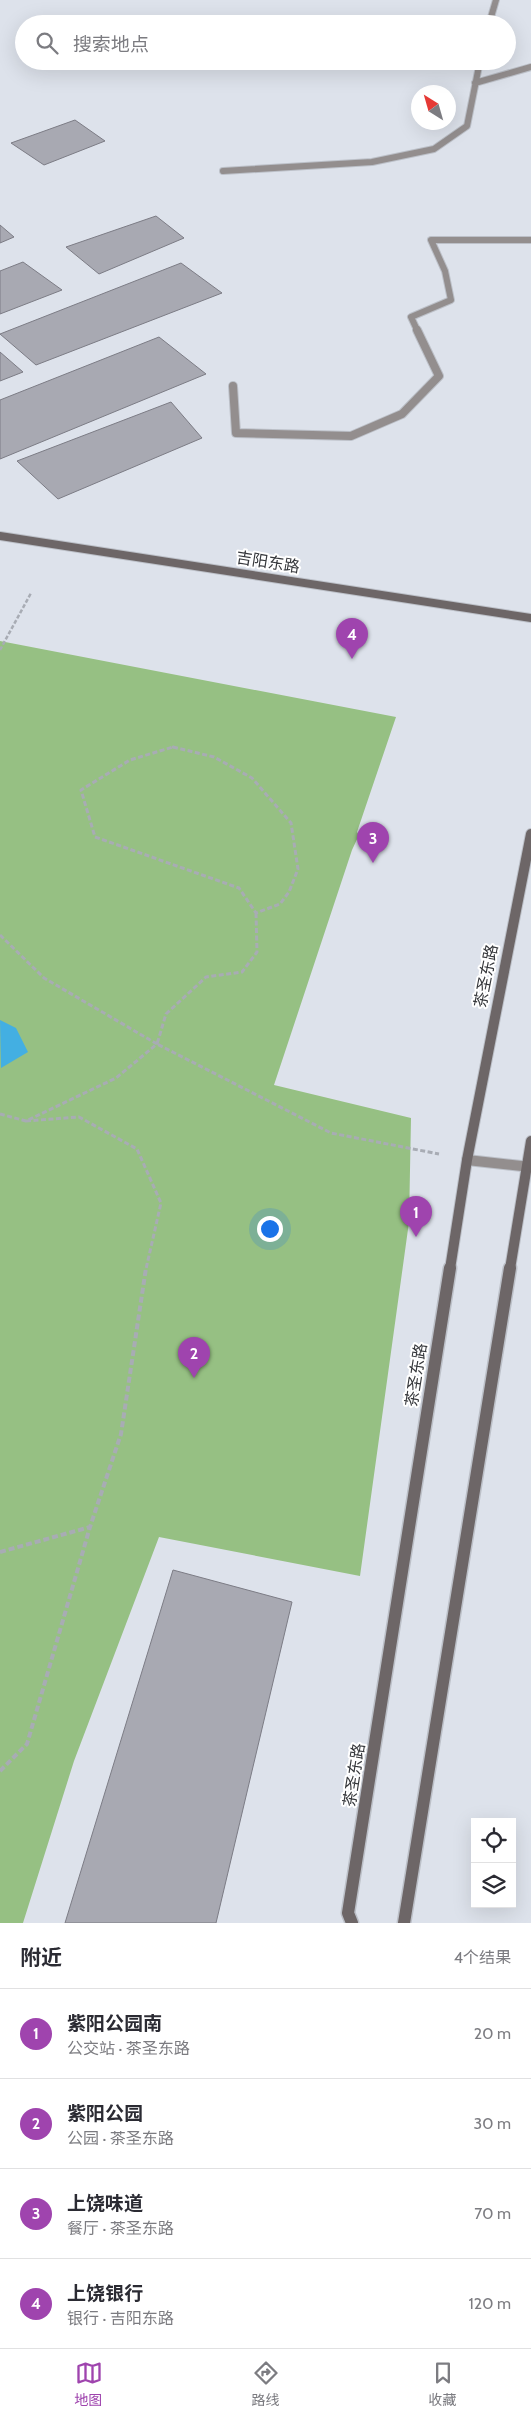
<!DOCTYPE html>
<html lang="zh">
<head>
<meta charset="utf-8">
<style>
  body { margin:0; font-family:Cabin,"Noto Sans SC",sans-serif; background:#f2f2f3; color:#2b2b33 }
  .controls { position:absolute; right:15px; bottom:15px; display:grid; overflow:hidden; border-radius:0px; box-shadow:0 5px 20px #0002 }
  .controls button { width:45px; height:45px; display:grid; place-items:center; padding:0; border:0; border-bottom:1px solid #e1e1e2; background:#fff; color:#2b2b33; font:25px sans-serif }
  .compass { position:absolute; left:411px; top:85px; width:45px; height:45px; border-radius:50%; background:#fff; box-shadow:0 5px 20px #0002; rotate:323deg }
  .you { position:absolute; left:269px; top:1228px; width:18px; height:18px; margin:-12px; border:4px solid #fff; border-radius:50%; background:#1a73e8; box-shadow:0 0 0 8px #1a73e833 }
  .badge { display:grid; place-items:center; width:32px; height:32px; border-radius:50%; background:#9f44ae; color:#fff; font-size:16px; font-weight:700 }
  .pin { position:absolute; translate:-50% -41px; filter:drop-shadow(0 1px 2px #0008) }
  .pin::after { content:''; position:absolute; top:26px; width:18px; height:15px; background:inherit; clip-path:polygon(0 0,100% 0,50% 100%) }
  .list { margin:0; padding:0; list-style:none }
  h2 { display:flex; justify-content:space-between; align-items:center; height:65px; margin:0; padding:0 20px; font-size:21px }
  h2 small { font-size:16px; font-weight:400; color:#7c7c81 }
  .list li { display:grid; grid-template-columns:32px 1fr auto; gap:15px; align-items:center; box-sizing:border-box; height:90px; padding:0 20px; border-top:1px solid #e1e1e2 }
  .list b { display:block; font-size:19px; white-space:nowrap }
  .list p { margin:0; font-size:16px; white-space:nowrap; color:#7c7c81 }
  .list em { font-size:16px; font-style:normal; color:#7c7c81 }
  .icon { flex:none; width:28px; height:28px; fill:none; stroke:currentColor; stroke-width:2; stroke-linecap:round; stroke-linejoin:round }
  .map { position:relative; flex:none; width:531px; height:1923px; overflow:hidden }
  .search { position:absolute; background:#fff; box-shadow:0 5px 20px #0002; left:15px; right:15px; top:15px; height:55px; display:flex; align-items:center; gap:12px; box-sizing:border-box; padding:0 18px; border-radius:28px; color:#7c7c81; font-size:19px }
  .sheet { height:425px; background:#fff }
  nav { display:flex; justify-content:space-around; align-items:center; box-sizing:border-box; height:70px; border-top:1px solid #e1e1e2; background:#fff; font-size:14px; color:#7c7c81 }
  nav a { display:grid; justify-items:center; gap:2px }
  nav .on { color:#9f44ae }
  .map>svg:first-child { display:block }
</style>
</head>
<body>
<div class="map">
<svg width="531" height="1923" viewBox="0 0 531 1923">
  <rect width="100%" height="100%" fill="#dde2eb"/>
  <path fill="#96c083" d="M0,641L396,717L357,832L359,835L352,850L274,1085L411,1118L409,1222L360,1576L159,1537L74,1761L23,1923H0Z"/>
  <path fill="#43afe2" d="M0,1020L16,1028L28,1052L1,1068Z"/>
  <path fill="#a8a9b2" stroke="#7c7c85" d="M75,120L105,141L44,165L11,143Z
    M156,216L184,238L99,274L66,247Z
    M0,225L14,237L0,243Z
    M23,262L62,290L0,314V271Z
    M181,263L222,293L36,365L0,334Z
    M159,337L206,374L0,459V400Z
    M0,352L23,372L0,381Z
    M171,402L202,438L58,499L17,461Z
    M173,1570L292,1602L216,1923H65Z"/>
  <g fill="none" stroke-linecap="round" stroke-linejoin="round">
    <g stroke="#bcc0c8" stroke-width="8">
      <path id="lane-far1" d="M418,332L411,317L451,300L445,271L431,240H531"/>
    </g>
    <g stroke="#bcc0c8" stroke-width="10">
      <path id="lane" d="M233,386L236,433L351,436L402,414L439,376L417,330"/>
    </g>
    <g stroke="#bcc0c8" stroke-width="8">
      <path id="street-far1" d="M489,24L496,0
        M475,83L531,67
        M223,171L372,162L434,149L467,126L480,61"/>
    </g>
    <g stroke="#bcc0c8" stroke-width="12">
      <path id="street" d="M467,1160L531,1167"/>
    </g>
    <g stroke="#bcc0c8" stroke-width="10">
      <path id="secondary-far2" d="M0,536L531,618"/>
    </g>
    <g stroke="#bcc0c8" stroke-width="12">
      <path id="secondary-far1" d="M450,1269L467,1160L531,834
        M510,1269L531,1141"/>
    </g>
    <g stroke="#bcc0c8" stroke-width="15">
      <path id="secondary" d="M352,1923L348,1913L450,1268
        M404,1923L510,1268"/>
    </g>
    <path stroke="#a8acb4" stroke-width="2.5" stroke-dasharray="4 2" stroke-linecap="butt" d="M0,650L31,593
      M172,747H174"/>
    <path stroke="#a8acb4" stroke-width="3" stroke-dasharray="5 2.5" stroke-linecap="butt" d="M173,747L214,757L252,778L291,823L298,869L289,892L280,904L256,913L239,888L95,837L81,790L130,760Z
      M256,913L257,952L242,972L206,977L166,1014L157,1044L331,1133L439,1154
      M0,935L44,978L157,1044L116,1078L26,1121L0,1114
      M26,1121L79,1117L137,1149L161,1203L146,1269"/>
    <path stroke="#a8acb4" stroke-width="4" stroke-dasharray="6 3" stroke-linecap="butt" d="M0,1552L90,1527
      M0,1771L27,1744L90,1527L121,1434L146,1268"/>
    <use href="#lane-far1" stroke="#938e8e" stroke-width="6"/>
    <use href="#lane" stroke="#938e8e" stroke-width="8"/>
    <use href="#street-far1" stroke="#938e8e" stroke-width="6"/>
    <use href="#street" stroke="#938e8e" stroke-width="10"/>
    <use href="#secondary-far2" stroke="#6d6667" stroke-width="8"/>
    <use href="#secondary-far1" stroke="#6d6667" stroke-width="10"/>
    <use href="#secondary" stroke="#6d6667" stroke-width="12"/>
  </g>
  <g text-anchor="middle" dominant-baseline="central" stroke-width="4" stroke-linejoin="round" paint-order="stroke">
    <g font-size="16" fill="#36383c" stroke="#fff">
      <text transform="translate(268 562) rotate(9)">吉阳东路</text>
      <text transform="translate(486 976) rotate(-79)">茶圣东路</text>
      <text transform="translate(416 1375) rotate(-81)">茶圣东路</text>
      <text transform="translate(354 1775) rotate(-81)">茶圣东路</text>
    </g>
  </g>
</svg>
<div class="controls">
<button><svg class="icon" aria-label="locate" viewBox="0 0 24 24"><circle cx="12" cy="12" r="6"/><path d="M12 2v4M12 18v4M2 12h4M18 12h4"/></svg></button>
<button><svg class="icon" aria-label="layers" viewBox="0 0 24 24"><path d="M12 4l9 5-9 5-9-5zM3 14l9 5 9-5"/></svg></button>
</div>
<svg class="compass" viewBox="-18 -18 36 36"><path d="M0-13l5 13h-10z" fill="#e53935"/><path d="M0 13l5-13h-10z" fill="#7c7c81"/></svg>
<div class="you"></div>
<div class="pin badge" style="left:416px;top:1237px">1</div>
<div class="pin badge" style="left:194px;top:1378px">2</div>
<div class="pin badge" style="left:373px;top:863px">3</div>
<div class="pin badge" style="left:352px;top:659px">4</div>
<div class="search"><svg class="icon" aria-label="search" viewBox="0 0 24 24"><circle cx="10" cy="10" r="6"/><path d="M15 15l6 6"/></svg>搜索地点</div>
</div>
<section class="sheet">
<h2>附近<small>4个结果</small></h2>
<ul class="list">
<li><span class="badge">1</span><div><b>紫阳公园南</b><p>公交站 · 茶圣东路</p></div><em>20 m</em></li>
<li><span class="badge">2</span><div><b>紫阳公园</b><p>公园 · 茶圣东路</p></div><em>30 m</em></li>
<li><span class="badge">3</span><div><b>上饶味道</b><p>餐厅 · 茶圣东路</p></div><em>70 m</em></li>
<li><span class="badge">4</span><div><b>上饶银行</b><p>银行 · 吉阳东路</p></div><em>120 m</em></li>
</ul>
</section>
<nav>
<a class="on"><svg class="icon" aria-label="map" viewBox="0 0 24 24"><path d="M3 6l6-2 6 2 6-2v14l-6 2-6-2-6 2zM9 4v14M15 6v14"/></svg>地图</a>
<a><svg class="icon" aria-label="directions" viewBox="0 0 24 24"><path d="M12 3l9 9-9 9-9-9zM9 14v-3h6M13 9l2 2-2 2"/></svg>路线</a>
<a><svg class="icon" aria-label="saved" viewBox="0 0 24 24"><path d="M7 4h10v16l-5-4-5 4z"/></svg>收藏</a>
</nav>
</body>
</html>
